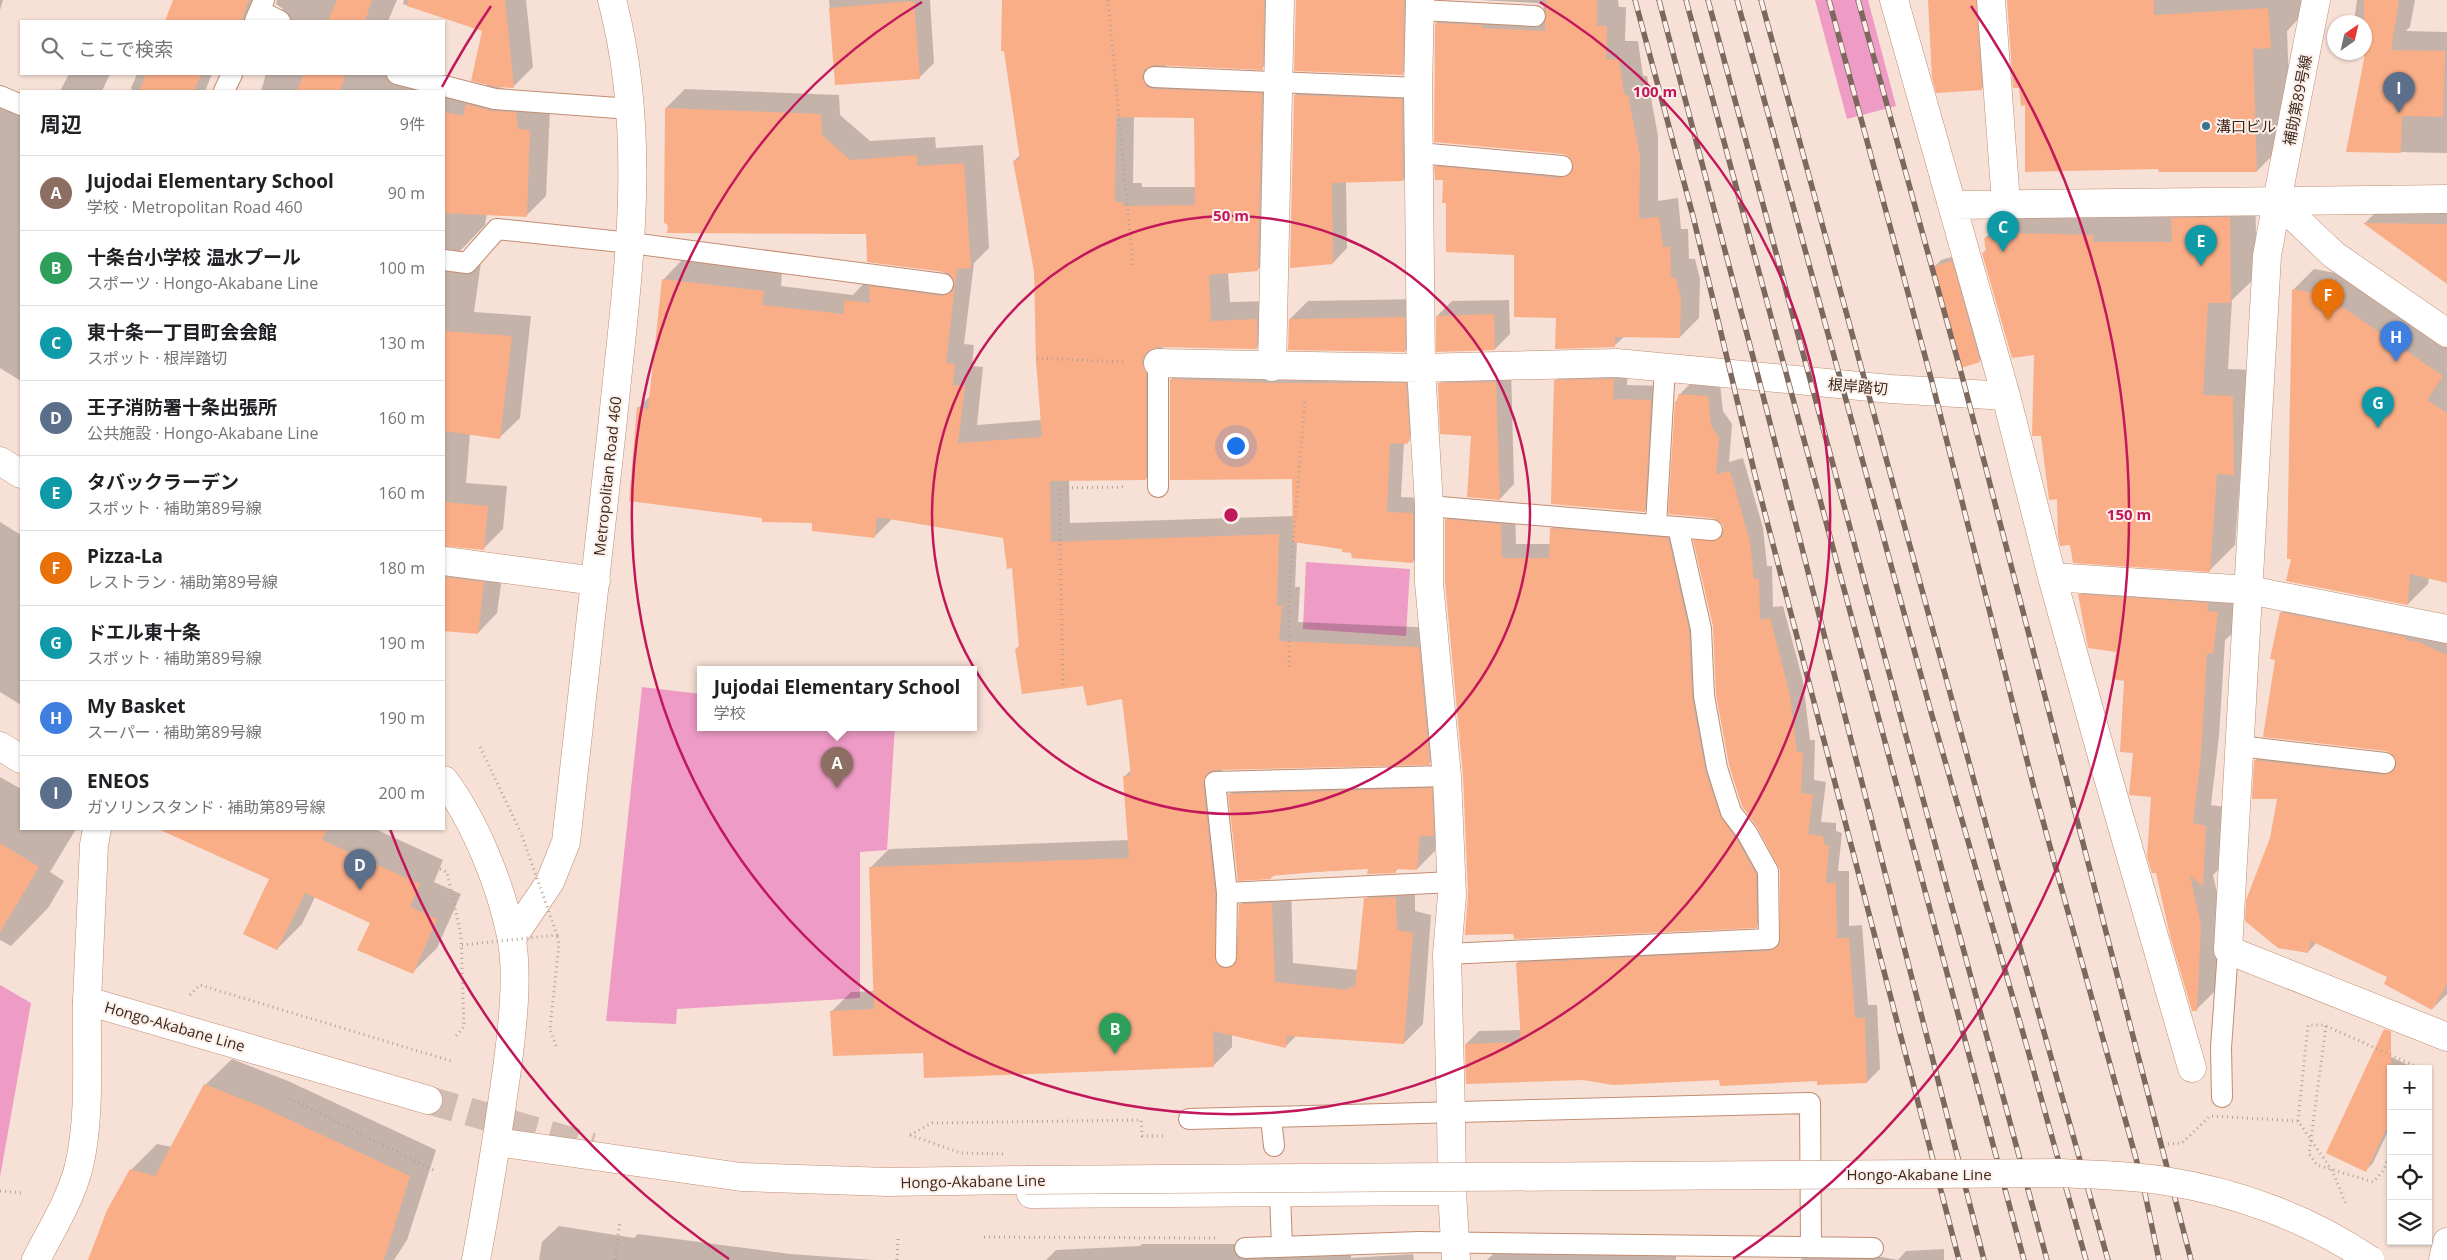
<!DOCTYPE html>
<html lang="ja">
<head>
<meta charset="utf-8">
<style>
  body { margin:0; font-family:"Open Sans","Noto Sans JP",sans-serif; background:#f6f6f6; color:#202124 }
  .controls { position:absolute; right:15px; bottom:15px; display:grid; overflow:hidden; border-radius:0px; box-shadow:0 1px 4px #0004 }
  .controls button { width:45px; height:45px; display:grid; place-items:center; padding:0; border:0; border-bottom:1px solid #e0e0e0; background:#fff; color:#202124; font:25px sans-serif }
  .compass { position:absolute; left:2327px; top:15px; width:45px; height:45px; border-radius:50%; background:#fff; box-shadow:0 1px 4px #0004; rotate:34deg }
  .you { position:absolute; left:1235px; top:445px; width:18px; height:18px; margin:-12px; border:4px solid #fff; border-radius:50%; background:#1a73e8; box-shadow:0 0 0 8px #1a73e833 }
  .badge { display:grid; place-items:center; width:32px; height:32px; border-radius:50%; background:#2563eb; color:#fff; font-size:16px; font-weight:700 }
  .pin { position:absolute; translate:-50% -41px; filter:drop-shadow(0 1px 2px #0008) }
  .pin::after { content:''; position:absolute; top:26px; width:18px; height:15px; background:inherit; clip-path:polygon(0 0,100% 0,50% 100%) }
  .popup { position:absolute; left:697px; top:666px; width:280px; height:65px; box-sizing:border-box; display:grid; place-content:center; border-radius:0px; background:#fff; filter:drop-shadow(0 1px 4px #0005); font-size:16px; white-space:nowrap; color:#757577 }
  .popup b { font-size:19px; color:#202124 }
  .popup::after { content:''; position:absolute; left:50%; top:100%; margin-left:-10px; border:10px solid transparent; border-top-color:#fff }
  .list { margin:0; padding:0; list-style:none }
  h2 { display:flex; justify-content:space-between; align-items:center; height:65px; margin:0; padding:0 20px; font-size:21px }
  h2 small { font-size:16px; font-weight:400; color:#757577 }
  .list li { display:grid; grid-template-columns:32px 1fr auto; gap:15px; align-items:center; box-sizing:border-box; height:75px; padding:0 20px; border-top:1px solid #e0e0e0 }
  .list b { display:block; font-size:19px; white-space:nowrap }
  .list p { margin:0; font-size:16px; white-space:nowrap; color:#757577 }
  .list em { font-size:16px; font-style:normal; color:#757577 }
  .icon { flex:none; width:28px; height:28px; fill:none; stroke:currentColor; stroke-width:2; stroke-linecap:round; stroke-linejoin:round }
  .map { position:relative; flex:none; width:2447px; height:1260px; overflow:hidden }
  .search { position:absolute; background:#fff; box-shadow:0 1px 4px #0004; left:20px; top:20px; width:425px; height:55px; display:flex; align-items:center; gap:12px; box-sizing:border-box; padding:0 18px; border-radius:0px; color:#757577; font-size:19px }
  .panel { position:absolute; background:#fff; box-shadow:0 1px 4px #0004; left:20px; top:90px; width:425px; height:740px; border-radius:0px }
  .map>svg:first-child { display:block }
</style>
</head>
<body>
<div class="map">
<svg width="2447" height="1260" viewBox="0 0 2447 1260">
  <rect width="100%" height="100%" fill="#f7e0d5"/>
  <path fill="#ee9bc5" d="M1815,0H1868L1896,106L1847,119Z
    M1306,562L1410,569L1406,636L1303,629Z
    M642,687L701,694V727H895L887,850L860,852V998L677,1009L676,1024L606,1021Z
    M0,985L31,1003L0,1177Z"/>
  <path fill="#0003" fill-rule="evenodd" d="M0,0H3L0,10Z
    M174,0H264L277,14L283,9L276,4L277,0H397L388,21H166Z
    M404,0H526L533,67L513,87H498L512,91L550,110L546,196L526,216L487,214L485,225L460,251L482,255L474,312L531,316L520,418L500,437L470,433L466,483L507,486L503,529L483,549L449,546L454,553L504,563L497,613L478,633L444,629V91H261L266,74H397L475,96L488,84L484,30L403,4Z
    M829,0H930L934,63L919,78L836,84Z
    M1003,0H1283L1281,49L1262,68L1163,64L1173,70L1281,75L1277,250L1258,269L1228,272L1230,302L1276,301L1275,329L1256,348L1162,346L1165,353V460L1146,479L1069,480L1070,523L1294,516L1293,477L1171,379L1186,364L1421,369L1424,424L1404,442L1401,497L1428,498V546L1413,562L1297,541L1295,587H1300L1298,622L1438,628L1449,744L1430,763L1222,769L1234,874L1235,944L1238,946L1240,905L1259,886L1291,884L1293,963L1358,970L1366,899L1385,880L1415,878V911L1431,915L1423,1024L1404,1043L1296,1036L1285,1047L1232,1034V1047L1213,1066L925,1051L832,1011L851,992L875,991L870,868L889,849L1129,840L1125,776L1131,770L1123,698L1084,684L1016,649L1020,645L1013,567L1004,537L892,519L875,536L814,522L764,517L638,408L650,396L663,280L682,260L782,272L781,286L853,295L865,282L889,268L951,276L867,233L666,108L685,89L839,95L840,115L870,141L935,137L936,148L983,145L989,248L974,263L964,344L974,345L972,366L983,367L977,425L1042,420L1035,271L1014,161L1021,154ZM1134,116L1195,117L1196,187H1142V183H1133Z
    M1297,0H1423L1421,55L1402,74Z
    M1480,0H1618L1619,7H1626L1625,41H1638L1643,76H1647L1658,136V201L1678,198L1681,229H1688L1689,259H1695L1700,279L1699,318L1680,337L1625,336L1614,346L1557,316L1515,254L1447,202L1445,179L1436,167L1455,148L1571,158L1436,23L1455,4L1544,9L1543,5L1536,3Z
    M1929,0H1999L2004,66L1981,89Z
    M2008,0H2303L2304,13L2287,31L2291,137L2257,171L2160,168L2026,104Z
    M2357,0H2415L2410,27L2406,31L2447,32V153L2348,151L2368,50L2364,22H2354Z
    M69,74H110L102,91H60Z
    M137,74H212L205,91H133L131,88Z
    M1309,81L1416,85L1417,165L1403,180L1346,181L1347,248L1333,263L1295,95Z
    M0,96L21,105V381L0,368Z
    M2255,192L2257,276L2232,300L2228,369L2258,370L2259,448L2241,466L2235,545L2210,570L2071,544L2058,498L2036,354L1983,253L1987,249L1985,238L2011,212L2175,216L2198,193Z
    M2389,199H2447V281L2365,223Z
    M1959,255L1987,354L1980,361L1934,267L1941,260Z
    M2314,269L2346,275L2447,344V582L2429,577L2428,584L2408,604L2289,558L2294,289Z
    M1423,299V332L1405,351L1290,319L1308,301Z
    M1509,300L1510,334L1495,349L1437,316L1452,301Z
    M1628,365L1627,385L1665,386L1659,497L1644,511L1555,381L1570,366Z
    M1511,367L1514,484L1500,499L1472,434L1439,384L1454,369Z
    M1692,382L1720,384L1723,411L1732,424L1729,462L1743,458L1763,528L1767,566H1772L1773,607L1783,606L1803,681L1810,740H1815L1814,780L1826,782L1821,822L1836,823V831L1842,833L1838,871H1849V926L1862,925L1868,1005H1877L1880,1069L1867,1082L1720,1079L1466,1044L1479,1031L1522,1030L1517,963L1530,950L1781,938V870L1714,626L1695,541L1708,528H1724V525L1676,402L1679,395Z
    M1461,505L1515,510L1516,544H1551V529L1566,514L1683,524L1720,755L1771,912L1756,926L1515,933L1469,894L1464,775L1446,520Z
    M0,522L21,535V705L0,692Z
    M2098,576L2236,593L2232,634L2225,640L2219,736L2211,805L2225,807L2222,866L2213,875L2220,905L2215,991L2196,1010L2152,796L2134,752L2125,679L2117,650L2080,595Z
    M2300,593L2447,627V994L2432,1009L2389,977L2317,942L2308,952L2271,839L2278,797L2256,760L2275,741L2397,755L2276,659L2281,613Z
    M1449,771L1436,832L1435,851L1417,869L1399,868L1395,872L1369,868L1274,875L1271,878L1230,794L1247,776Z
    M0,777L21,789V829H76L50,872L64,881L48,908L11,946L0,940Z
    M170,829H375L443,860L434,882L461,894L437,948L412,973L371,922L315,897L302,924L277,949L271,879L169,832Z
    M2379,1051L2416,1069H2391V1125L2373,1163L2366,1170Z
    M232,1059L288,1081L436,1150L407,1240L394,1260H104L131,1170L157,1144L172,1147L205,1085Z
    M559,1226L634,1238L638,1234L790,1254L874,1260H539L542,1242Z
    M1142,1244H1249L1351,1250V1258L1413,1254L1414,1260H1046L1056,1250L1140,1246Z
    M1816,1245L1898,1260L1906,1251L1944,1249V1260H1801Z
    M1501,1246L1676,1248V1260H1487Z"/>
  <path fill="#f9ae88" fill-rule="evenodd" d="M173,0H249L241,21H165Z
    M337,0H372L365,21H328Z
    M408,0H505L514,88L497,87L471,81L482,31L407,6Z
    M1002,0H1264L1263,70L1154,65L1144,70L1142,77L1147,87L1154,89L1262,93L1258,271L1209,275L1211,321L1257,319V349L1158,347L1150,350L1144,355L1142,362L1146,373V480L1050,481L1051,542L1279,534L1277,606H1282L1279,641L1419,647L1430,765L1215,770L1208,772L1203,783L1215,894L1216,963L1226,969L1236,963L1239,904L1272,903L1275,982L1348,990V987L1355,988L1364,898L1396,897L1397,930L1413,933L1404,1044L1287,1036L1286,1048L1213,1031L1214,1067L924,1078L923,1053L833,1056L830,1011L874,1009L869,867L1129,858L1123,776L1131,775L1122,699L1087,706L1083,686L1022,694L1015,649L1019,648L1012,568L1007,569L1003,538L877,517L875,538L812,531V523L762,522V518L629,501L637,407L648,409L662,279L764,291L762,305L843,314L845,300L870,303L869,286L942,296L952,292L955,285L951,275L945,272L867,262L866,234L667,233L668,225L664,223L665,108L821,114L822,135L850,160L917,155V166L964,163L971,268L957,269L946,363L955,364L953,385L965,386L958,443L1042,437L1036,361L1034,271L1013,161L1020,160L1004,51H1001ZM1116,117L1194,118L1195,205L1123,206V202H1115Z
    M1296,0H1404L1403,75L1294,71Z
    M1546,0H1597V26H1607L1606,59L1619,60L1624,94L1628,95L1640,156L1639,219L1659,217L1663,247H1670L1671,277L1676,278L1681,298L1680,338L1615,337V347L1555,349L1556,318L1514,317V255L1446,252V203H1442L1443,180H1435L1434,166L1561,178L1571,173L1574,167L1569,157L1563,154L1434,142L1435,23L1482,25V28L1545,31Z
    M1928,0H1976L1982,90L1936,93L1932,78Z
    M2007,0H2154V15L2268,8L2271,48L2253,49L2257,172H2159L2158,169L2025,172V105L2021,106L2019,88H2013Z
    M2364,0H2399L2391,50L2445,51L2443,117L2402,116L2401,153L2346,152L2364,59Z
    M914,1L920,79L835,85L829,8Z
    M146,74H201L194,91H140Z
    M304,74H346L340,91H297Z
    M1294,95L1402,99L1403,181L1332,183L1333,264L1290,268Z
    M466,104L492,111L516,112L518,129L530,130L527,217L444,213V112L463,116Z
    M2230,217L2231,303H2208L2203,395L2233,396L2234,475L2217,474L2210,572L2073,563L2070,545L2060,546L2058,537L2057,499L2049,500L2041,436H2032L2034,355L2012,358L1982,253L1986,252L1984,238L2009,233L2093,235V242H2172L2171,218Z
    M2363,223L2447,224V284Z
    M1952,261L1980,362L1961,368L1932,267Z
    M2292,289L2325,295L2443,376L2427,400L2447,413V583L2410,574L2408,605L2286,581L2291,559H2287Z
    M1494,314L1495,350L1436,352V316Z
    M1405,317V352L1288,350L1289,319Z
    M444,331L512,336L500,439L444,431Z
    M1170,379L1271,383H1406L1410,440L1407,444L1390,443L1387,512L1413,513V563L1352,558L1351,553L1342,552V549L1293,542L1292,479L1170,480Z
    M1614,379L1613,399L1651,400L1645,512L1551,504L1554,380Z
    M1496,382L1500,500L1467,497L1471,436L1440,434L1438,383Z
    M1678,394L1708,396L1711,425L1719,438L1716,474L1730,471L1750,542L1754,579H1759L1760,620L1770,618L1790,695L1797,752H1803L1801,793L1813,795L1808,834L1823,836L1824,844L1829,846L1826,883H1836L1837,938H1849L1855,1018H1865L1867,1083L1817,1085V1081L1720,1086L1719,1080L1613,1085L1583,1080L1466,1084L1465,1044L1521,1042L1516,963L1770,951L1780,944V870L1757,827L1742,806L1729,765L1716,695L1713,626L1693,540H1717L1722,536L1723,525L1713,518L1668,514L1675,401H1678Z
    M444,502L488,506L484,550L444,546Z
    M1445,519L1501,524L1502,558H1549L1550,528L1668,538L1689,631L1692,698L1705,770L1720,816L1737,840L1756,874L1757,928L1514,939L1513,934L1465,935L1468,894L1463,775L1445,582Z
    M444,577L484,582L478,634L444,631Z
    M2078,594L2208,603L2207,611L2218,612L2213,654L2207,653L2201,755L2193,823L2206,826L2203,886L2190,876L2201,925L2197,1011H2192L2170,936L2156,873H2152L2147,857L2151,797L2129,795L2133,753L2120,752L2124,681L2112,679L2116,652L2088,648Z
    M2280,612L2406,637V640L2419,642L2447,655V984L2432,1010L2384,984L2387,977L2311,941L2308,953L2278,948L2245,921L2246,900L2270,838L2277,799H2252L2254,760L2384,775L2394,770L2397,764L2392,754L2386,751L2263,737L2275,660L2270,659Z
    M1432,788L1434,836H1420L1417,870L1396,869V873L1367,874L1368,869L1315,872L1271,876V879L1238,881L1228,794Z
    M158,829H327L322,840L420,884L410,907L437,919L413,974L357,950L370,923L305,893L277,950L243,934L269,879Z
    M0,843L39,867L0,932Z
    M2384,1029L2391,1031V1119L2366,1172L2326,1153Z
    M204,1084L262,1107L410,1176L384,1260H88L107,1210L130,1169L155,1176Z"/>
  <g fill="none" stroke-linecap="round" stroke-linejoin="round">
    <path stroke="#d2bbb0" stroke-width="28" stroke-dasharray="28 14" stroke-linecap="butt" d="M428,1100L592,1147"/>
    <g stroke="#c18d72" stroke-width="22">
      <path id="service" d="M1420,10L1535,16
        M260,11L280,21
        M255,21L264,0
        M397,74L495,99L631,109
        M1154,77L1418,88
        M224,91L232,74
        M0,96L21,105
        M1419,153L1562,166
        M444,260L467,263L497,229L631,243L943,284
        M1158,487V363
        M1429,506L1712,530
        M1656,525L1665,367
        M2239,746L2385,763
        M1227,893L1452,882
        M1447,954L1769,939L1768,871L1747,833L1731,812L1717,768L1704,696L1701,629L1678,527
        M1226,957L1227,893L1215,782L1447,776
        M2222,1097L2221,1048L2228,950
        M1271,1118L1274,1146
        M1189,1119L1810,1103L1811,1247
        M1280,1193L1282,1247
        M1245,1248L1419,1242L1873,1248"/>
    </g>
    <g stroke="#c18d72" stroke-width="29">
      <path id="minor" d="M1420,0L1418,88L1421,368L1429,506V583L1447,776L1452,895L1447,954L1451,1114
        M1894,0L2006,396L2052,577L2107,774L2192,1068
        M1991,0L2006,203
        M2277,201L2267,256L2228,950L2447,1037
        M1952,205L2447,199
        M1158,363L1421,368L1617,363L1891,389L2006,396
        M1272,367L1280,0
        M444,561L596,581
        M2052,577L2249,590L2447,629
        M1455,1242L1456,1260
        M2443,1260L2447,1242"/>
    </g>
    <g stroke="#c18d72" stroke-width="29">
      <path id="tertiary" d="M2316,0L2277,201L2334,255L2447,333
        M0,746L21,759
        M36,1260C51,1230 71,1199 79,1166C91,1116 86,1052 87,1001"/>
    </g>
    <g stroke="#c18d72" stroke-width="29">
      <path id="secondary" d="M0,461L21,474
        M444,780C475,821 501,886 511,936C519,973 512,1031 507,1069C498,1133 488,1196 476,1260
        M97,829L94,845L87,1001L428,1100
        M512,938L550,882L566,842C582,701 598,560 613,419C627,278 649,140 612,0
        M1451,1114L1452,1191L1455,1242
        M497,1142L741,1177L888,1182L1026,1180
        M1031,1194L1452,1191"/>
    </g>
    <path stroke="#b7a095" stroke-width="3" stroke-dasharray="1 4" stroke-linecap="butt" d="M1108,0L1133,266
      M1037,358L1123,362
      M1289,667V590L1305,400
      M1063,685L1059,488L1127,487
      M480,747L521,833
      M440,869L447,872L461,935L464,1027L456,1036
      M190,995L200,985L451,1061
      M2326,1026L2309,1154L2317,1165L2373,1182L2383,1171L2391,1151
      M556,1046L550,1029L559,944L557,936
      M289,1098L433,1170
      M910,1135L932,1123L1141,1120L1142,1136H1164
      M0,1191L24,1193
      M984,1237L1216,1238
      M615,1260L620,1221
      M897,1260L898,1239"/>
    <use href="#service" stroke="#fff" stroke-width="20"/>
    <use href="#minor" stroke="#fff" stroke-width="28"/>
    <use href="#tertiary" stroke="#fff" stroke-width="28"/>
    <use href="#secondary" stroke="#fff" stroke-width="28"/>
    <g stroke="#7d685d" stroke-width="5.5">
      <path id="rail" d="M1635,0L1693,216L1756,479L1959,1260
        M1659,0L1758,376L1984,1260
        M1686,0L2024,1260
        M1708,0L2047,1260
        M1737,0L1931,712L2027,1047L2086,1260
        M1761,0L1997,865L2108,1260
        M1829,0L1932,382L2035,792L2143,1184L2159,1260
        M1858,0L1962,376L2191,1260"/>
    </g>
    <use href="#rail" stroke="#fcf0ea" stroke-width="4" stroke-dasharray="11" stroke-linecap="butt"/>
    <g stroke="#c18d72" stroke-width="29" stroke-linecap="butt">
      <path id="secondary-bridge" d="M1026,1180L2059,1173C2094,1175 2130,1175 2165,1181C2237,1192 2310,1219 2370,1260"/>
    </g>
    <path stroke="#b7a095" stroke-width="3" stroke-dasharray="1 4" stroke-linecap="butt" d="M462,945L557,935L521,833
      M2298,1121L2308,1025H2324L2415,1066L2416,1069
      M910,1135L961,1153L1004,1154
      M2168,1144L2182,1143L2210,1116L2298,1121L2333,1172L2346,1205"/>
    <use href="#secondary-bridge" stroke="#fff" stroke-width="28"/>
  </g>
  <g fill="none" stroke="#c2185b" stroke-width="2.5">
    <circle cx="1231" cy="515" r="299"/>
    <path d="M1540 2A599 599 0 1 1 922 2"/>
    <path d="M729 1259A898 898 0 0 1 390 829M442 87A898 898 0 0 1 491 6M1971 6A898 898 0 0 1 1733 1259"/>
  </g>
  <circle fill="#39738c" stroke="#fcf0ea" stroke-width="2" cx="2206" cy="126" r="5"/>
  <g text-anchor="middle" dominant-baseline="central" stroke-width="4" stroke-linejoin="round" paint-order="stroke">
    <g font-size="15" fill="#3d281d" stroke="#fcf0ea">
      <text transform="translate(2297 100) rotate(-79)">補助第89号線</text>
      <text transform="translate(1858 386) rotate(5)">根岸踏切</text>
      <text transform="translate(607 476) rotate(-84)">Metropolitan Road 460</text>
      <text transform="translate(175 1026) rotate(16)">Hongo-Akabane Line</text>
      <text x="1919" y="1174">Hongo-Akabane Line</text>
      <text transform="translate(973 1181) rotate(-1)">Hongo-Akabane Line</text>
    </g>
    <g font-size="15" fill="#3d281d" stroke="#fcf0ea" text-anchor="start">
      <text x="2216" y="126">溝口ビル</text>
    </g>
  </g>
  <circle cx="1231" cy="515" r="8" fill="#c2185b" stroke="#fcf0ea" stroke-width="2.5"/>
  <g font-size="15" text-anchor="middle" font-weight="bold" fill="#c2185b" stroke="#fcf0ea" stroke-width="4" stroke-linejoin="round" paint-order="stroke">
    <text x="1655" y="97">100 m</text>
    <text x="1231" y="221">50 m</text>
    <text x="2129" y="520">150 m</text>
  </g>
</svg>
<div class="controls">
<button>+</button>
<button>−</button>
<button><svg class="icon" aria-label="locate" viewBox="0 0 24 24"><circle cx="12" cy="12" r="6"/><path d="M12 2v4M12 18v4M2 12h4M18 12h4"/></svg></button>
<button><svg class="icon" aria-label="layers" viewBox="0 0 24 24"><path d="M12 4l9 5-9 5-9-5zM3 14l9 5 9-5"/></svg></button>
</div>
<svg class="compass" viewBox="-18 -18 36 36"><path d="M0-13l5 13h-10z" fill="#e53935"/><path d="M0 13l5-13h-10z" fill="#757577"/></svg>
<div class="you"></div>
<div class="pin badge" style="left:837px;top:788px;background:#8d6e63">A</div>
<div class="popup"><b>Jujodai Elementary School</b>学校</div>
<div class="pin badge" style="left:1115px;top:1054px;background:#2e9e5b">B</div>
<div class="pin badge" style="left:2003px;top:252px;background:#0f9aa8">C</div>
<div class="pin badge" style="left:360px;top:890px;background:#5c6f8a">D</div>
<div class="pin badge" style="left:2201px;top:266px;background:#0f9aa8">E</div>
<div class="pin badge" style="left:2328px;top:320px;background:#e8710a">F</div>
<div class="pin badge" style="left:2378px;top:428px;background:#0f9aa8">G</div>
<div class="pin badge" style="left:2396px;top:362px;background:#3f7fe0">H</div>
<div class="pin badge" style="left:2399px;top:113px;background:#5c6f8a">I</div>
<div class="search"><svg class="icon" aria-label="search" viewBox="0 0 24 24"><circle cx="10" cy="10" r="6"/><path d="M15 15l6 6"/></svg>ここで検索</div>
<section class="panel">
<h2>周辺<small>9件</small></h2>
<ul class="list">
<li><span class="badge" style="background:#8d6e63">A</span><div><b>Jujodai Elementary School</b><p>学校 · Metropolitan Road 460</p></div><em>90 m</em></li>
<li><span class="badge" style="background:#2e9e5b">B</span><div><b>十条台小学校 温水プール</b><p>スポーツ · Hongo-Akabane Line</p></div><em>100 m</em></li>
<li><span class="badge" style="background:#0f9aa8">C</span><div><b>東十条一丁目町会会館</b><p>スポット · 根岸踏切</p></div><em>130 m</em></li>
<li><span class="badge" style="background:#5c6f8a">D</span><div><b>王子消防署十条出張所</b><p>公共施設 · Hongo-Akabane Line</p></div><em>160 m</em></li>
<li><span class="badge" style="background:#0f9aa8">E</span><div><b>タバックラーデン</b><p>スポット · 補助第89号線</p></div><em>160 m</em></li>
<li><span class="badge" style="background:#e8710a">F</span><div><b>Pizza-La</b><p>レストラン · 補助第89号線</p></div><em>180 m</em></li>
<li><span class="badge" style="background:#0f9aa8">G</span><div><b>ドエル東十条</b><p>スポット · 補助第89号線</p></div><em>190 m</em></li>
<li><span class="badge" style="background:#3f7fe0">H</span><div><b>My Basket</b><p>スーパー · 補助第89号線</p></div><em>190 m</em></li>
<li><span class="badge" style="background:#5c6f8a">I</span><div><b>ENEOS</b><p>ガソリンスタンド · 補助第89号線</p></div><em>200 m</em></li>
</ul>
</section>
</div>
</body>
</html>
